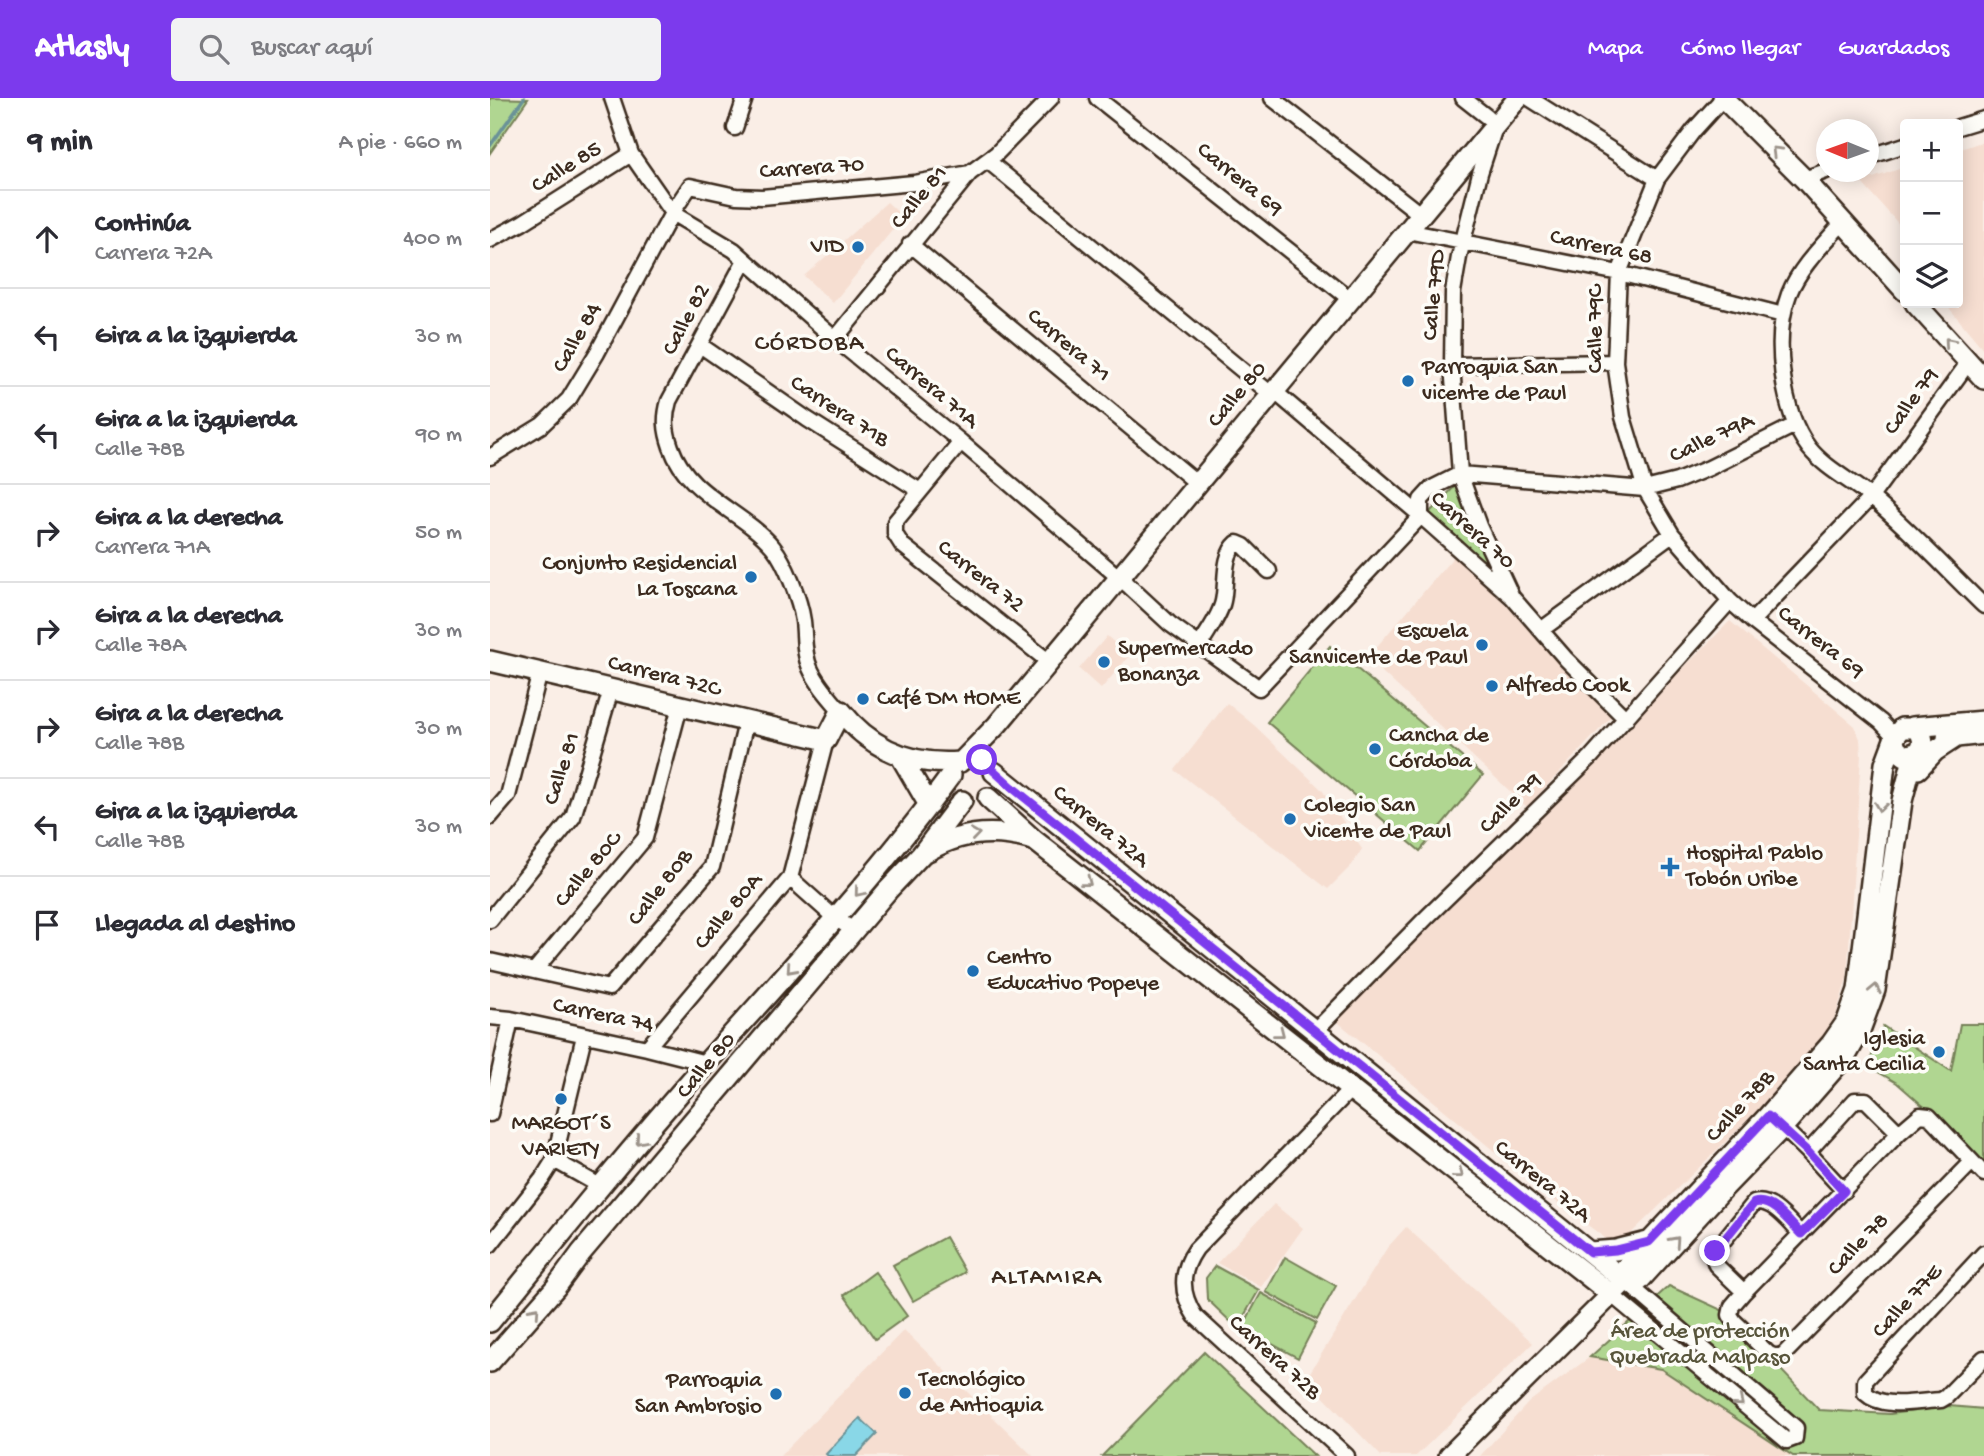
<!DOCTYPE html>
<html lang="es">
<head>
<meta charset="utf-8">
<style>
  body { margin:0; font-family:"Gochi Hand",sans-serif; background:#f2f2f3; color:#2b2b33 }
  .controls { position:absolute; right:21px; top:21px; display:grid; overflow:hidden; border-radius:7px; box-shadow:0 4px 18px #0003 }
  .controls button { width:63px; height:63px; display:grid; place-items:center; padding:0; border:0; border-bottom:2px solid #e1e1e2; background:#fff; color:#2b2b33; font:35px sans-serif }
  .compass { position:absolute; left:1326px; top:21px; width:63px; height:63px; border-radius:50%; background:#fff; box-shadow:0 4px 18px #0003; rotate:271deg }
  .stop { position:absolute; width:21px; height:21px; margin:-16px; border:5px solid #7c3aed; border-radius:50%; background:#fff }
  .stop.end { background:#7c3aed; border-color:#fff; box-shadow:0 2px 7px #0008 }
  .list { margin:0; padding:0; list-style:none }
  h2 { display:flex; justify-content:space-between; align-items:center; height:91px; margin:0; padding:0 28px; font-size:30px }
  h2 small { font-size:23px; font-weight:400; color:#7c7c81 }
  .list li { display:grid; grid-template-columns:46px 1fr auto; gap:21px; align-items:center; box-sizing:border-box; height:98px; padding:0 28px; border-top:2px solid #e1e1e2 }
  .list b { display:block; font-size:26px; white-space:nowrap }
  .list p { margin:0; font-size:23px; white-space:nowrap; color:#7c7c81 }
  .list em { font-size:23px; font-style:normal; color:#7c7c81 }
  .icon { flex:none; width:38px; height:38px; fill:none; stroke:currentColor; stroke-width:2; stroke-linecap:round; stroke-linejoin:round }
  .map { position:relative; flex:none; width:1494px; height:1358px; overflow:hidden }
  header { display:flex; align-items:center; gap:42px; box-sizing:border-box; height:98px; padding:0 35px; background:#7c3aed; color:#fff }
  header strong { font-size:33px }
  nav { display:flex; gap:38px; margin-inline-start:auto; font-size:24px }
  .search { width:490px; height:63px; background:#f2f2f3; display:flex; align-items:center; gap:18px; box-sizing:border-box; padding:0 24px; border-radius:7px; color:#7c7c81; font-size:26px }
  main { display:flex }
  aside { flex:1; background:#fff }
  .map>svg:first-child { display:block }
</style>
</head>
<body>
<header>
<strong>Atlasly</strong>
<div class="search"><svg class="icon" aria-label="search" viewBox="0 0 24 24"><circle cx="10" cy="10" r="6"/><path d="M15 15l6 6"/></svg>Buscar aquí</div>
<nav><a>Mapa</a><a>Cómo llegar</a><a>Guardados</a></nav>
</header>
<main>
<aside>
<h2>9 min<small>A pie · 660 m</small></h2>
<ul class="list">
<li><svg class="icon" aria-label="ahead" viewBox="0 0 24 24"><path d="M12 20V5M6 11l6-6 6 6"/></svg><div><b>Continúa</b><p>Carrera 72A</p></div><em>400 m</em></li>
<li><svg class="icon" aria-label="left" viewBox="0 0 24 24"><path d="M17 20v-9H6M10 6l-5 5 5 5"/></svg><div><b>Gira a la izquierda</b></div><em>30 m</em></li>
<li><svg class="icon" aria-label="left" viewBox="0 0 24 24"><path d="M17 20v-9H6M10 6l-5 5 5 5"/></svg><div><b>Gira a la izquierda</b><p>Calle 78B</p></div><em>90 m</em></li>
<li><svg class="icon" aria-label="right" viewBox="0 0 24 24"><path d="M7 20v-9h11M14 6l5 5-5 5"/></svg><div><b>Gira a la derecha</b><p>Carrera 71A</p></div><em>50 m</em></li>
<li><svg class="icon" aria-label="right" viewBox="0 0 24 24"><path d="M7 20v-9h11M14 6l5 5-5 5"/></svg><div><b>Gira a la derecha</b><p>Calle 78A</p></div><em>30 m</em></li>
<li><svg class="icon" aria-label="right" viewBox="0 0 24 24"><path d="M7 20v-9h11M14 6l5 5-5 5"/></svg><div><b>Gira a la derecha</b><p>Calle 78B</p></div><em>30 m</em></li>
<li><svg class="icon" aria-label="left" viewBox="0 0 24 24"><path d="M17 20v-9H6M10 6l-5 5 5 5"/></svg><div><b>Gira a la izquierda</b><p>Calle 78B</p></div><em>30 m</em></li>
<li><svg class="icon" aria-label="arrive" viewBox="0 0 24 24"><path d="M6 21V4h12l-3 4 3 4H6"/></svg><div><b>Llegada al destino</b></div></li>
</ul>
</aside>
<div class="map">
<svg width="1494" height="1358" viewBox="0 0 1494 1358">
  <rect width="100%" height="100%" fill="#faeee6"/>
  <filter id="ink" filterUnits="userSpaceOnUse"><feTurbulence type="fractalNoise" baseFrequency=".0143" numOctaves="2"/><feDisplacementMap in="SourceGraphic" scale="14" xChannelSelector="R" yChannelSelector="G"/><feConvolveMatrix kernelMatrix="1 2 1 2 8 2 1 2 1" color-interpolation-filters="sRGB"/></filter>
  <g filter="url(#ink)">
    <path fill="#f6ded1" d="M1494,43V252L1455,205H1468V52Z
      M1415,69V133L1371,84Z
      M397,104L413,119L343,205L314,178Z
      M966,456L1124,616L1037,709L877,560Z
      M1240,523L1365,628L1370,641L1371,657L1357,880L1346,917L1327,949L1258,1022L1127,1149L1056,1096L844,921Z
      M617,538L639,558L611,591L589,571Z
      M737,605L765,628L832,692L872,751L862,767L838,791L685,672Z
      M784,1106L813,1130L771,1189L727,1165Z
      M916,1129L1043,1245L926,1358H891L816,1281L897,1150Z
      M414,1232L543,1358H290Z
      M1100,1259L1171,1271L1303,1358H990L1039,1304Z"/>
    <path fill="#b0d691" stroke="#768058" stroke-width="2" d="M0,0L38,1L0,55Z
      M969,384L1002,464L995,470L937,417Z
      M840,548L993,677L930,753L777,624Z
      M1470,926H1494V1068L1439,1013L1407,985L1378,968L1393,928L1461,973Z
      M455,1139L475,1174L423,1203L403,1167Z
      M795,1159L846,1188L827,1222L776,1194Z
      M725,1168L769,1192L747,1230L717,1201L716,1180Z
      M385,1174L417,1218L385,1241L354,1197Z
      M1179,1188L1236,1214L1329,1312L1400,1316L1459,1308L1494,1311V1358H1303L1171,1271L1100,1259Z
      M771,1195L826,1225L808,1260L752,1230Z
      M714,1254L825,1358H612Z"/>
    <path fill="#89d7e7" stroke="#6a9297" stroke-width="2" d="M370,1320L387,1336L366,1358H338L336,1356Z"/>
    <g fill="none" stroke-linecap="round" stroke-linejoin="round">
      <path stroke="#6a9297" stroke-width="3.5" d="M0,48L34,0"/>
      <g stroke="#3b2a1e" stroke-width="19">
        <path id="street" d="M122,0L141,56L182,115L244,152L345,241L471,344L640,489L680,526L769,590L931,418V402L942,390L970,376L1155,391L1187,383L1219,370L1305,327
          M607,0L860,201
          M782,0L930,116
          M973,0L1006,26L990,75L969,159L963,194L962,267L970,376L989,428L1022,499
          M1039,0L1167,81
          M1233,0L1204,32L1167,81L1129,175L1125,264L1133,319L1155,391L1182,436L1240,503L1262,523L1391,624L1405,639
          M1468,29L1494,21
          M245,30L255,0
          M1378,59L1415,47
          M498,63L781,296
          M1314,81L1336,73
          M1354,123C1335,145 1310,168 1299,196C1283,238 1291,313 1319,350C1336,371 1362,383 1382,400C1421,433 1457,472 1494,508
          M917,133L1129,175L1293,217
          M0,142L32,125L141,56
          M420,146L707,385
          M255,162L179,303C174,320 175,332 181,349C198,398 252,412 283,449C296,465 310,502 313,523C315,539 313,554 320,570C327,586 340,600 351,613
          M345,241L480,75L506,56L561,0
          M210,247L317,321L430,393
          M962,267L1125,264
          M784,293L931,418L1022,499L1076,561L1136,621
          M471,344L405,424V436L412,447L558,563
          M0,359L52,327L79,301L107,255L182,115L200,88L246,98L272,99L424,85L480,75
          M1262,523L1381,399L1478,265
          M1051,532L1182,436
          M710,547C717,534 730,518 733,503C737,485 732,458 747,445L754,448L779,473
          M0,719L18,698L50,574
          M300,780L346,821L364,832
          M0,822L83,719L121,592
          M0,863L119,890L222,769L256,624
          M44,873L155,740L190,608
          M0,919L21,921L157,950L216,965
          M825,933L937,819L1101,659L1240,503
          M157,950L300,780L336,642
          M0,1016L21,921
          M1287,1024L1318,1054L1354,1093
          M1318,1054L1365,1002H1376L1409,1035
          M64,1062L110,1088
          M1482,1064L1294,1256L1286,1259L1279,1256L1244,1223L1240,1217L1242,1208L1254,1194L1409,1035L1430,1017L1439,1018L1494,1076
          M0,1147L52,1081L64,1062L94,938
          M1494,1155L1375,1283V1295C1393,1312 1428,1303 1451,1302L1456,1299L1494,1260
          M1254,1194L1226,1167L1224,1161L1225,1153L1264,1105C1282,1100 1299,1124 1311,1136
          M1122,1197L1297,1343L1305,1340L1306,1330L1135,1183
          M857,1358L705,1218C690,1195 690,1174 706,1151L861,991"/>
      </g>
      <g stroke="#3b2a1e" stroke-width="24">
        <path id="secondary" d="M1233,0L1314,81L1415,193
          M1425,205L1494,281
          M0,563L336,642L351,613C381,651 421,668 470,664
          M1422,629L1494,623
          M1457,640L1494,636
          M411,659L439,707
          M473,662L507,627L1028,0
          M1428,671L1445,653L1468,638
          M504,674L1135,1183
          M498,700L544,742L1122,1197
          M438,753C471,733 506,731 543,742
          M1100,1154L1126,1152L1158,1144
          M1135,1183H1149L1232,1092L1293,1029L1357,956L1369,935L1385,892L1412,703L1424,657
          M0,1224C71,1136 142,1048 218,963C301,870 387,778 461,677
          M0,1264L66,1189L91,1155L398,792L431,757L472,703
          M959,1358L1135,1183V1170L1278,1018L1341,946L1357,923L1368,892L1372,859L1395,666L1405,639L1412,630H1426C1434,637 1435,646 1428,654L1415,658L1406,651L1404,643"/>
      </g>
      <use href="#street" stroke="#fdfcf7" stroke-width="14"/>
      <use href="#secondary" stroke="#fdfcf7" stroke-width="19"/>
    </g>
    <defs><path id="oneway-chevron" d="M-2-3.5L2.5 0L-2 3.5" fill="none" stroke-width="1.6" stroke-linecap="round" stroke-linejoin="round" transform="scale(1.75)"/></defs>
    <g stroke="#9c938a">
      <use href="#oneway-chevron" transform="translate(1286 53) rotate(-135)"/>
      <use href="#oneway-chevron" transform="translate(1459 244) rotate(-131)"/>
      <use href="#oneway-chevron" transform="translate(1390 709) rotate(97)"/>
      <use href="#oneway-chevron" transform="translate(485 736) rotate(-8)"/>
      <use href="#oneway-chevron" transform="translate(597 784) rotate(38)"/>
      <use href="#oneway-chevron" transform="translate(369 794) rotate(130)"/>
      <use href="#oneway-chevron" transform="translate(301 871) rotate(132)"/>
      <use href="#oneway-chevron" transform="translate(1385 891) rotate(-78)"/>
      <use href="#oneway-chevron" transform="translate(790 935) rotate(38)"/>
      <use href="#oneway-chevron" transform="translate(150 1042) rotate(131)"/>
      <use href="#oneway-chevron" transform="translate(969 1076) rotate(38)"/>
      <use href="#oneway-chevron" transform="translate(1185 1143) rotate(-48)"/>
      <use href="#oneway-chevron" transform="translate(45 1213) rotate(-48)"/>
      <use href="#oneway-chevron" transform="translate(1249 1304) rotate(40)"/>
    </g>
  </g>
  <g fill="none" stroke-linecap="round" stroke-linejoin="round" filter="url(#ink)">
    <path stroke="#7c3aed" stroke-width="9" d="M492,662L523,690L1100,1154L1126,1152L1159,1144L1278,1018L1318,1054L1354,1093L1311,1136C1299,1124 1282,1100 1264,1105L1225,1153"/>
  </g>
  <g fill="#1f6fb2" stroke="#fdfcf7" stroke-width="2.5">
    <circle cx="368" cy="149" r="7"/>
    <circle cx="918" cy="283" r="7"/>
    <circle cx="261" cy="479" r="7"/>
    <circle cx="992" cy="547" r="7"/>
    <circle cx="614" cy="564" r="7"/>
    <circle cx="1002" cy="588" r="7"/>
    <circle cx="373" cy="601" r="7"/>
    <circle cx="885" cy="651" r="7"/>
    <circle cx="800" cy="721" r="7"/>
    <path d="M1176.5 758.5h7v7h7v7h-7v7h-7v-7h-7v-7h7z"/>
    <circle cx="483" cy="873" r="7"/>
    <circle cx="1449" cy="954" r="7"/>
    <circle cx="71" cy="1001" r="7"/>
    <circle cx="415" cy="1295" r="7"/>
    <circle cx="286" cy="1296" r="7"/>
  </g>
  <g text-anchor="middle" dominant-baseline="central" stroke-width="7" stroke-linejoin="round" paint-order="stroke">
    <g font-size="23" fill="#3b2a1e" stroke="#fdfcf7">
      <text transform="translate(77 70) rotate(-32)">Calle 85</text>
      <text transform="translate(322 71) rotate(-4)">Carrera 70</text>
      <text transform="translate(749 82) rotate(39)">Carrera 69</text>
      <text transform="translate(430 100) rotate(-50)">Calle 81</text>
      <text transform="translate(1111 150) rotate(12)">Carrera 68</text>
      <text transform="translate(945 197) rotate(-85)">Calle 79D</text>
      <text transform="translate(197 222) rotate(-62)">Calle 82</text>
      <text transform="translate(1106 231) rotate(-90)">Calle 79C</text>
      <text transform="translate(88 240) rotate(-60)">Calle 84</text>
      <text transform="translate(578 248) rotate(40)">Carrera 71</text>
      <text transform="translate(441 290) rotate(40)">Carrera 71A</text>
      <text transform="translate(748 297) rotate(-50)">Calle 80</text>
      <text transform="translate(1422 304) rotate(-54)">Calle 79</text>
      <text transform="translate(349 314) rotate(33)">Carrera 71B</text>
      <text transform="translate(1222 341) rotate(-25)">Calle 79A</text>
      <text transform="translate(982 433) rotate(42)">Carrera 70</text>
      <text transform="translate(490 479) rotate(38)">Carrera 72</text>
      <text transform="translate(1330 545) rotate(38)">Carrera 69</text>
      <text transform="translate(174 579) rotate(14)">Carrera 72C</text>
      <text transform="translate(73 671) rotate(-72)">Calle 81</text>
      <text transform="translate(1021 706) rotate(-44)">Calle 79</text>
      <text transform="translate(610 729) rotate(39)">Carrera 72A</text>
      <text transform="translate(99 772) rotate(-50)">Calle 80C</text>
      <text transform="translate(171 790) rotate(-52)">Calle 80B</text>
      <text transform="translate(239 814) rotate(-50)">Calle 80A</text>
      <text transform="translate(113 918) rotate(12)">Carrera 74</text>
      <text transform="translate(217 968) rotate(-50)">Calle 80</text>
      <text transform="translate(1251 1009) rotate(-47)">Calle 78B</text>
      <text transform="translate(1052 1084) rotate(39)">Carrera 72A</text>
      <text transform="translate(1369 1147) rotate(-46)">Calle 78</text>
      <text transform="translate(1418 1204) rotate(-47)">Calle 77E</text>
      <text transform="translate(784 1260) rotate(42)">Carrera 72B</text>
    </g>
    <g font-size="23" fill="#3b2a1e" stroke="#fdfcf7" text-anchor="start">
      <text x="354" y="149" text-anchor="end">VID</text>
      <text x="932" y="270">Parroquia San<tspan x="932" dy="26">vicente de Paul</tspan></text>
      <text x="247" y="466" text-anchor="end">Conjunto Residencial<tspan x="247" dy="26">La Toscana</tspan></text>
      <text x="978" y="534" text-anchor="end">Escuela<tspan x="978" dy="26">Sanvicente de Paul</tspan></text>
      <text x="628" y="551">Supermercado<tspan x="628" dy="26">Bonanza</tspan></text>
      <text x="1016" y="588">Alfredo Cook</text>
      <text x="387" y="601">Café DM HOME</text>
      <text x="899" y="638">Cancha de<tspan x="899" dy="26">Córdoba</tspan></text>
      <text x="814" y="708">Colegio San<tspan x="814" dy="26">Vicente de Paul</tspan></text>
      <text x="1196" y="756">Hospital Pablo<tspan x="1196" dy="26">Tobón Uribe</tspan></text>
      <text x="497" y="860">Centro<tspan x="497" dy="26">Educativo Popeye</tspan></text>
      <text x="1435" y="941" text-anchor="end">Iglesia<tspan x="1435" dy="26">Santa Cecilia</tspan></text>
      <text x="71" y="1026" text-anchor="middle">MARGOT´S<tspan x="71" dy="26">VARIETY</tspan></text>
      <text x="429" y="1282">Tecnológico<tspan x="429" dy="26">de Antioquia</tspan></text>
      <text x="272" y="1283" text-anchor="end">Parroquia<tspan x="272" dy="26">San Ambrosio</tspan></text>
    </g>
    <g font-size="23" fill="#58553b" stroke="#fdfcf7">
      <text x="1210" y="1234">Área de protección<tspan x="1210" dy="26">Quebrada Malpaso</tspan></text>
    </g>
    <g font-size="24" letter-spacing="2" fill="#3b2a1e" stroke="#fdfcf7">
      <text x="320" y="246">CÓRDOBA</text>
      <text x="557" y="1180">ALTAMIRA</text>
    </g>
  </g>
</svg>
<div class="controls">
<button>+</button>
<button>−</button>
<button><svg class="icon" aria-label="layers" viewBox="0 0 24 24"><path d="M12 4l9 5-9 5-9-5zM3 14l9 5 9-5"/></svg></button>
</div>
<svg class="compass" viewBox="-18 -18 36 36"><path d="M0-13l5 13h-10z" fill="#e53935"/><path d="M0 13l5-13h-10z" fill="#7c7c81"/></svg>
<div class="stop" style="left:492px;top:662px"></div>
<div class="stop end" style="left:1225px;top:1153px"></div>
</div>
</main>
</body>
</html>
